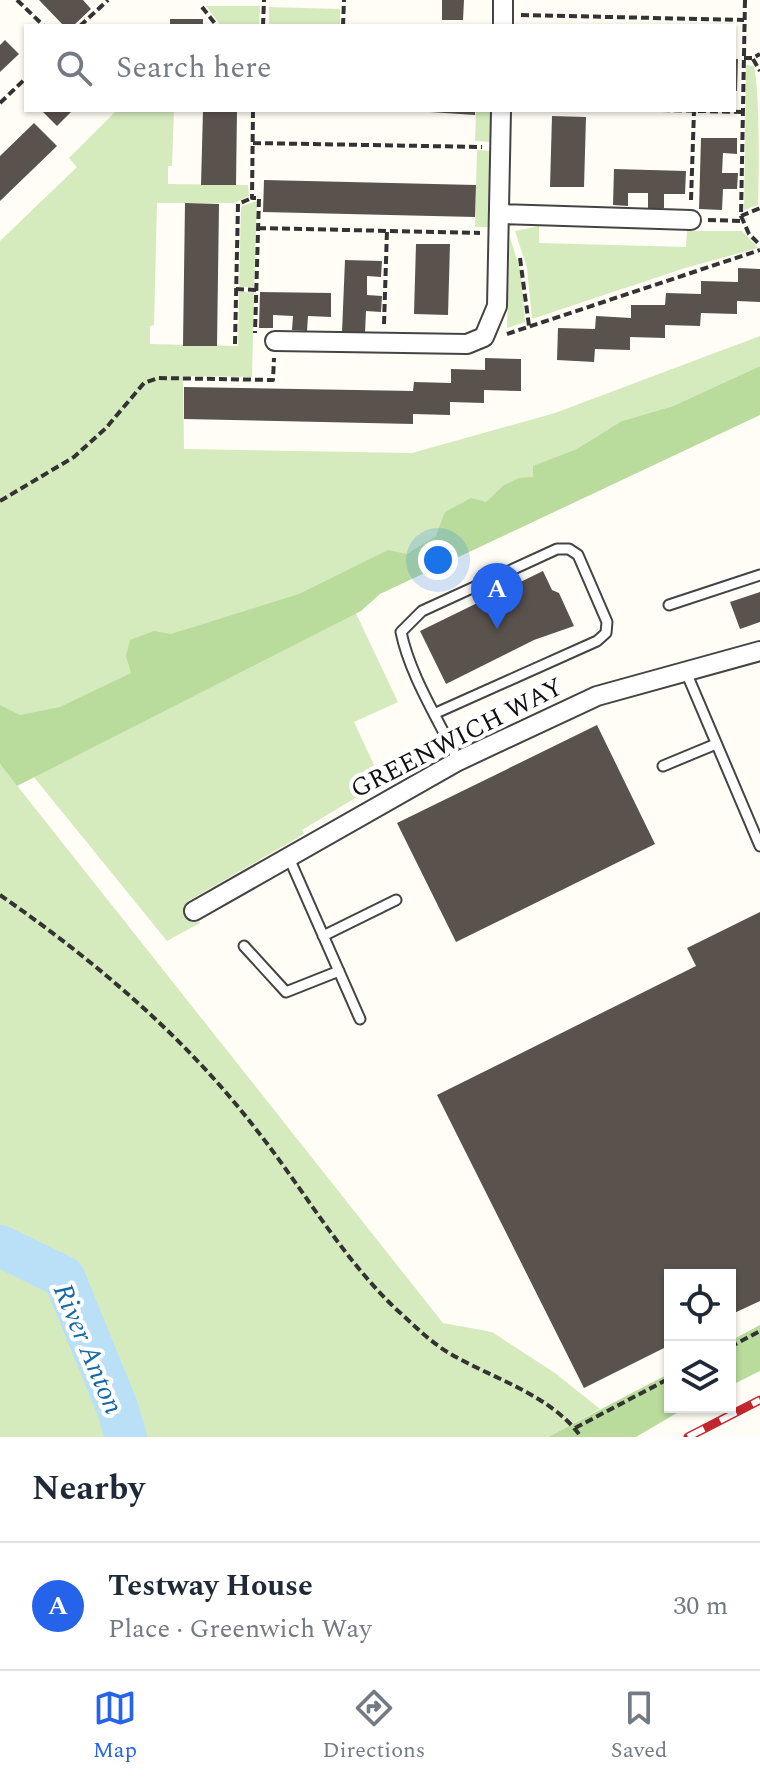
<!DOCTYPE html>
<html lang="en">
<head>
<meta charset="utf-8">
<style>
  body { margin:0; font-family:Spectral,serif; background:#f2f2f3; color:#1f2937 }
  .controls { position:absolute; right:24px; bottom:24px; display:grid; overflow:hidden; border-radius:0px; box-shadow:0 2px 6px #0004 }
  .controls button { width:72px; height:72px; display:grid; place-items:center; padding:0; border:0; border-bottom:2px solid #e0e1e3; background:#fff; color:#1f2937; font:40px sans-serif }
  .you { position:absolute; left:438px; top:560px; width:28px; height:28px; margin:-20px; border:6px solid #fff; border-radius:50%; background:#1a73e8; box-shadow:0 0 0 12px #1a73e833 }
  .badge { display:grid; place-items:center; width:52px; height:52px; border-radius:50%; background:#2563eb; color:#fff; font-size:26px; font-weight:700 }
  .pin { position:absolute; translate:-50% -66px; filter:drop-shadow(0 2px 4px #0008) }
  .pin::after { content:''; position:absolute; top:42px; width:28px; height:24px; background:inherit; clip-path:polygon(0 0,100% 0,50% 100%) }
  .list { margin:0; padding:0; list-style:none }
  h2 { display:flex; justify-content:space-between; align-items:center; height:104px; margin:0; padding:0 32px; font-size:34px }
  h2 small { font-size:26px; font-weight:400; color:#747a83 }
  .list li { display:grid; grid-template-columns:52px 1fr auto; gap:24px; align-items:center; box-sizing:border-box; height:128px; padding:0 32px; border-top:2px solid #e0e1e3 }
  .list b { display:block; font-size:30px; white-space:nowrap }
  .list p { margin:0; font-size:26px; white-space:nowrap; color:#747a83 }
  .list em { font-size:26px; font-style:normal; color:#747a83 }
  .icon { flex:none; width:44px; height:44px; fill:none; stroke:currentColor; stroke-width:2; stroke-linecap:round; stroke-linejoin:round }
  .map { position:relative; flex:none; width:760px; height:1437px; overflow:hidden }
  .search { position:absolute; background:#fff; box-shadow:0 2px 6px #0004; left:24px; right:24px; top:24px; height:88px; display:flex; align-items:center; gap:20px; box-sizing:border-box; padding:0 28px; border-radius:0px; color:#747a83; font-size:30px }
  .sheet { height:232px; background:#fff }
  nav { display:flex; justify-content:space-around; align-items:center; box-sizing:border-box; height:112px; border-top:2px solid #e0e1e3; background:#fff; font-size:22px; color:#747a83 }
  nav a { display:grid; justify-items:center; gap:4px }
  nav .on { color:#2563eb }
  .map>svg:first-child { display:block }
</style>
</head>
<body>
<div class="map">
<svg width="760" height="1437" viewBox="0 0 760 1437">
  <rect width="100%" height="100%" fill="#fffdf5"/>
  <path fill="#d5ebbd" d="M206,6H260L259,26H221Z
    M269,7L340,9V26H269Z
    M746,65L754,66C760,98 759,167 758,205L744,210Z
    M117,110H174L172,166H168V184L248,185L249,196L234,203H157L154,325L150,326V344L238,346L239,292H254L252,377L183,376L184,449L412,453L555,413L760,336V366L673,406L622,421L592,456L308,607L0,763V241L77,167L69,158Z
    M476,110H494L493,142L475,141Z
    M477,150L494,151L492,227H475Z
    M257,201L254,287H239L241,206Z
    M539,226V243L686,247L687,231H742L758,248L685,268L532,319L527,268L515,231Z
    M510,237L521,273L525,322L507,328Z
    M351,603L398,702L354,722L382,782L302,830L304,834L188,901L200,923L167,941L33,776Z
    M0,764L443,1323L492,1332L555,1373L600,1409L548,1437H0Z"/>
  <path fill="#b9dc9c" d="M760,366V415L380,594L361,611L17,786L0,764V705L20,715L60,707L131,673L126,656L130,640L154,631L171,634L299,594L388,550L407,554L436,536L445,512L471,498L486,502L504,485L519,478L533,477V466L577,449L622,421L673,406Z
    M760,1325V1371L730,1386V1341Z
    M670,1373V1407H687L636,1437H548Z"/>
  <g fill="none" stroke-linecap="round" stroke-linejoin="round">
    <path stroke="#b9e0f7" stroke-width="42" d="M0,1246L64,1277L117,1407L126,1437"/>
  </g>
  <path fill="#5a524d" d="M39,0H83L91,9L73,26H64Z
    M442,0H464L463,20H442Z
    M170,19H203V26H170Z
    M5,40L19,54L0,72V45Z
    M734,59H738L737,91H734Z
    M41,110H73L57,126Z
    M203,110H237L236,185H201Z
    M400,110H475V115Z
    M552,116L586,117L584,187H550Z
    M34,123L57,146L0,201V156Z
    M701,138H737V154L723,153L722,173H738L737,189H723L722,210L699,209Z
    M614,169L686,171L685,194H664V208H648V193H628V206L613,205Z
    M264,180L476,185L475,217L263,212Z
    M185,203L219,204L217,346H183Z
    M416,244H450L448,315L414,314Z
    M345,260L382,261L381,277L367,276V295L382,296L381,312L366,311L365,333L342,332Z
    M738,268L760,269V302L737,301V314L701,313L700,326L665,325V338L630,337V350L595,349L594,362L557,360L558,328L595,329L596,316L631,318V305H665L666,293L701,294V281L738,282Z
    M260,292L331,293V317L308,316L307,331L292,330L293,316L273,315V328H259Z
    M485,358L521,359V391L484,390V403L450,402V415L413,414V424L184,419V387L413,391L414,382L451,383V369L485,370Z
    M543,571L552,590L559,593L574,626L534,640L446,684L420,631Z
    M760,592V622L740,629L730,602Z
    M597,725L655,844L456,942L397,823Z
    M760,912V1301L730,1315V1275H670V1345L584,1388L437,1095L696,966L687,948Z"/>
  <g fill="none" stroke-linecap="round" stroke-linejoin="round">
    <g stroke="#444" stroke-width="13">
      <path id="lane" d="M669,605L760,575
        M686,672L760,846
        M436,713L597,641L606,633L607,622L578,555L569,549H557L422,611L401,632C410,676 439,720 458,761
        M663,766L716,744
        M289,858L360,1019
        M323,936L396,900
        M244,946L286,992L339,971"/>
    </g>
    <g stroke="#444" stroke-width="22">
      <path id="street" d="M503,26V0
        M499,214L691,220
        M275,341L467,344L484,337L497,306L501,110
        M194,911L458,761L597,696L760,651"/>
    </g>
    <path stroke="#333" stroke-width="4" stroke-dasharray="8 4" stroke-linecap="butt" d="M17,0L44,26
      M745,0L741,216L749,234L760,245
      M202,7L217,26
      M521,15L744,20
      M80,26L108,0
      M263,26L264,0
      M343,26L344,0
      M744,58H753L760,54
      M753,59L760,71
      M0,103L26,78
      M253,110L252,198H259L255,333
      M662,110L742,112
      M253,143L482,147
      M691,200L694,111
      M741,216L760,208
      M708,220L742,221
      M258,228L480,233
      M520,258L529,326
      M236,289L256,290
      M384,324L387,230
      M507,334L760,250
      M235,344L238,204L252,198
      M0,501L74,457L106,428L144,383L158,378L273,380L274,358
      M0,895C95,961 184,1036 255,1128C302,1187 342,1258 397,1310C414,1325 429,1341 449,1353C491,1378 552,1395 581,1437
      M730,1347L760,1331
      M575,1428L670,1378"/>
    <use href="#lane" stroke="#fff" stroke-width="9"/>
    <use href="#street" stroke="#fff" stroke-width="18"/>
    <g stroke="#c4262e" stroke-width="9">
      <path id="rail" d="M688,1437L760,1400"/>
    </g>
    <use href="#rail" stroke="#fff" stroke-width="6" stroke-dasharray="18" stroke-linecap="butt"/>
  </g>
  <g text-anchor="middle" dominant-baseline="central" stroke-width="8" stroke-linejoin="round" paint-order="stroke">
    <g font-size="26" fill="#111" stroke="#fff">
      <text transform="translate(457 738) rotate(-27)">GREENWICH WAY</text>
    </g>
    <g font-size="28" font-style="italic" fill="#1768a6" stroke="#fff">
      <text transform="translate(88 1349) rotate(67)">River Anton</text>
    </g>
  </g>
</svg>
<div class="controls">
<button><svg class="icon" aria-label="locate" viewBox="0 0 24 24"><circle cx="12" cy="12" r="6"/><path d="M12 2v4M12 18v4M2 12h4M18 12h4"/></svg></button>
<button><svg class="icon" aria-label="layers" viewBox="0 0 24 24"><path d="M12 4l9 5-9 5-9-5zM3 14l9 5 9-5"/></svg></button>
</div>
<div class="you"></div>
<div class="pin badge" style="left:497px;top:629px">A</div>
<div class="search"><svg class="icon" aria-label="search" viewBox="0 0 24 24"><circle cx="10" cy="10" r="6"/><path d="M15 15l6 6"/></svg>Search here</div>
</div>
<section class="sheet">
<h2>Nearby<small></small></h2>
<ul class="list">
<li><span class="badge">A</span><div><b>Testway House</b><p>Place · Greenwich Way</p></div><em>30 m</em></li>
</ul>
</section>
<nav>
<a class="on"><svg class="icon" aria-label="map" viewBox="0 0 24 24"><path d="M3 6l6-2 6 2 6-2v14l-6 2-6-2-6 2zM9 4v14M15 6v14"/></svg>Map</a>
<a><svg class="icon" aria-label="directions" viewBox="0 0 24 24"><path d="M12 3l9 9-9 9-9-9zM9 14v-3h6M13 9l2 2-2 2"/></svg>Directions</a>
<a><svg class="icon" aria-label="saved" viewBox="0 0 24 24"><path d="M7 4h10v16l-5-4-5 4z"/></svg>Saved</a>
</nav>
</body>
</html>
